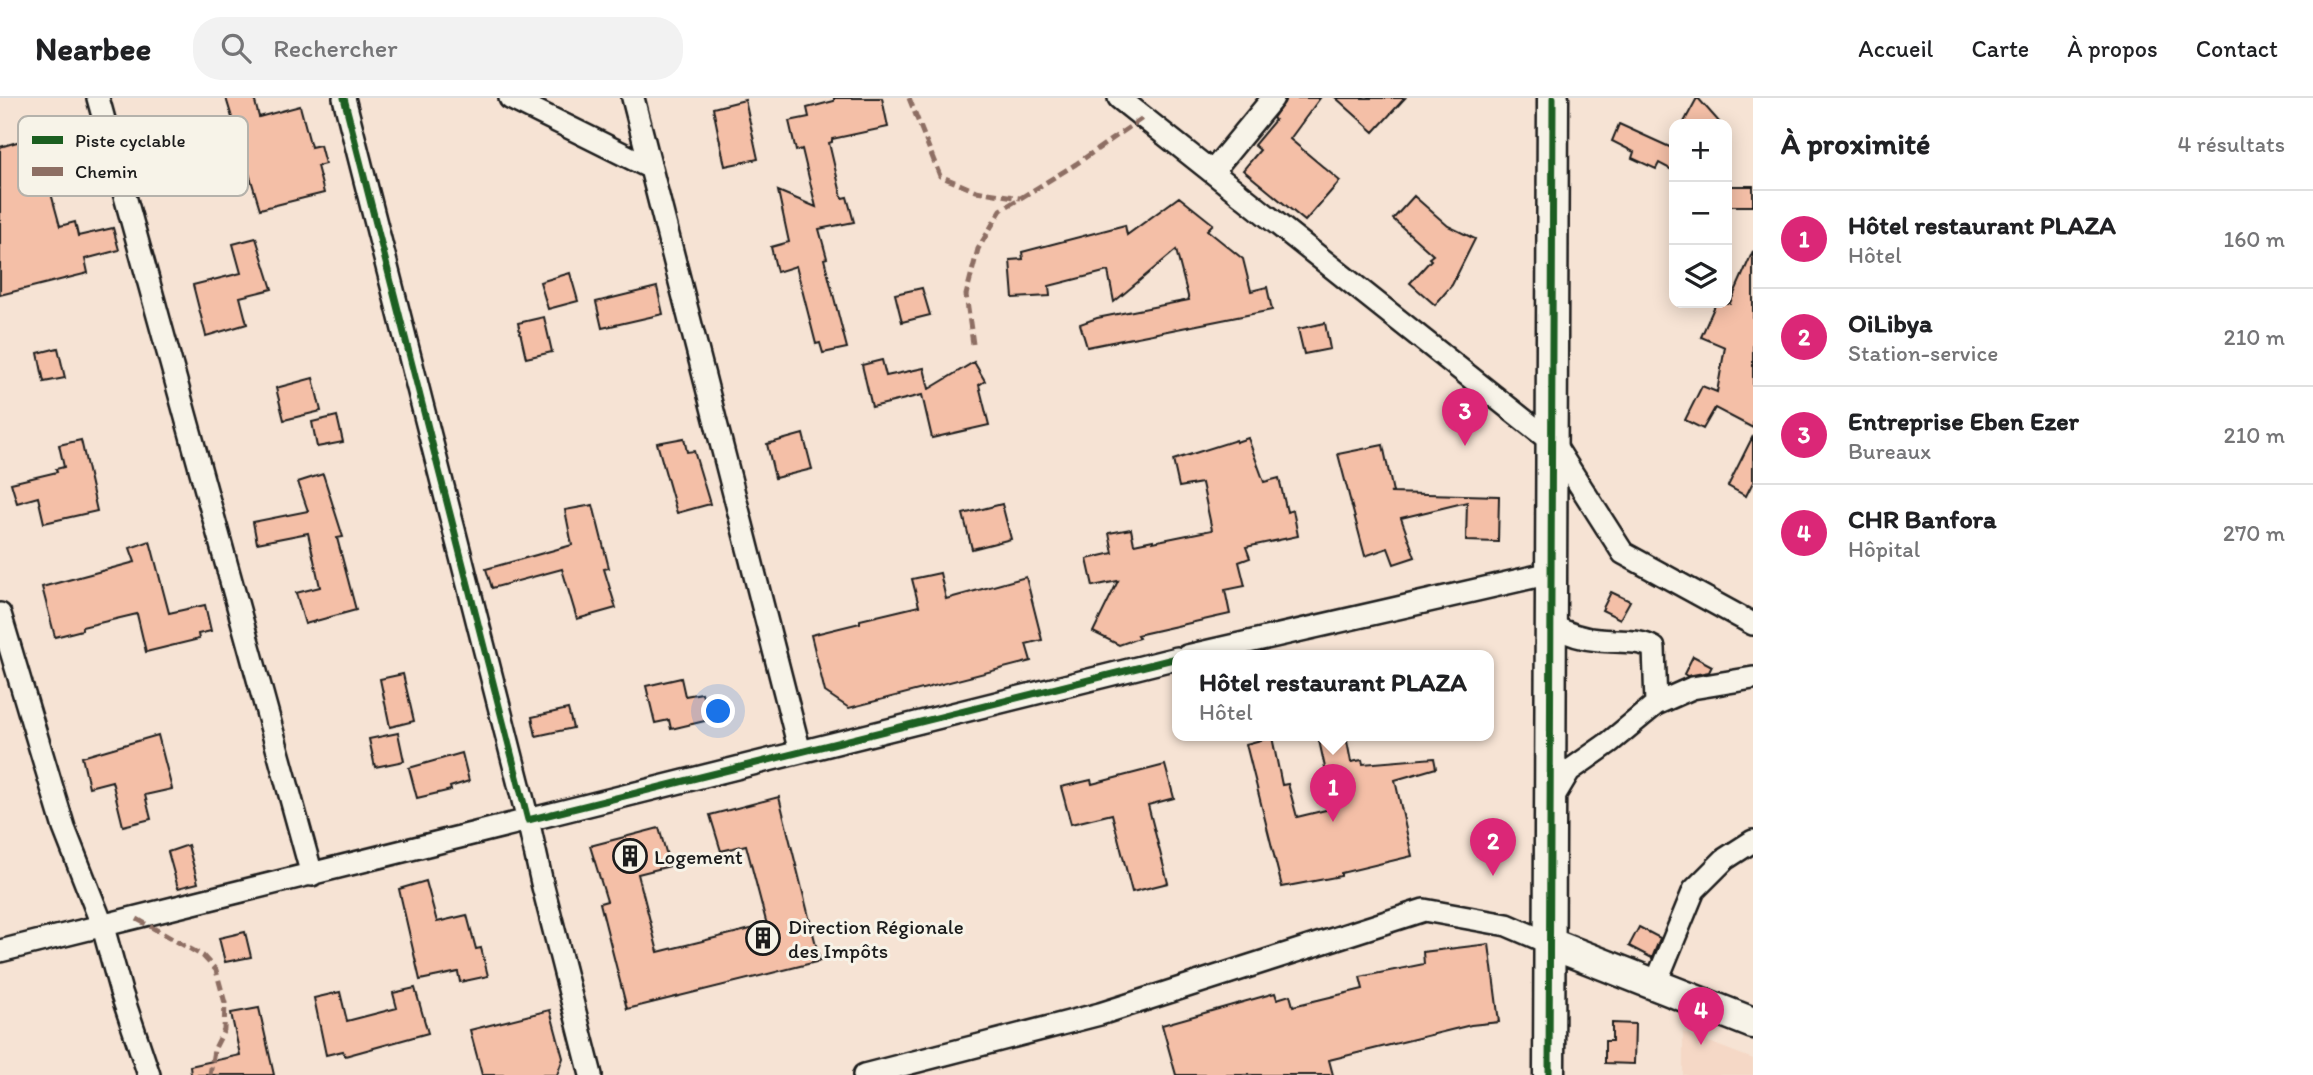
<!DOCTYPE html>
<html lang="fr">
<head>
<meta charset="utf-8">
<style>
  body { margin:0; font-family:Itim,sans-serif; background:#f2f2f2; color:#202124 }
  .controls { position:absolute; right:21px; top:21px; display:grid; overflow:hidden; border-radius:14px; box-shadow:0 4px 18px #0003 }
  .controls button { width:63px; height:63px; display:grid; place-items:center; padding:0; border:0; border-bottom:2px solid #e0e0e0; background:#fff; color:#202124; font:35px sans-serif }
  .you { position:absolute; left:719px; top:614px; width:24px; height:24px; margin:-18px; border:5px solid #fff; border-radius:50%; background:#1a73e8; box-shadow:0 0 0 10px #1a73e833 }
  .badge { display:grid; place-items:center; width:46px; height:46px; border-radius:50%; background:#db2777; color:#fff; font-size:23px; font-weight:700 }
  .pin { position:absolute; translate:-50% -58px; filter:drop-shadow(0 2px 4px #0008) }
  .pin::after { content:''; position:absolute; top:37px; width:24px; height:21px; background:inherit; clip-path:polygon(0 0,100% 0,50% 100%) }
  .popup { position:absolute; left:1172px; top:552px; width:322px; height:91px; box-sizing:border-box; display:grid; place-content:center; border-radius:14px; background:#fff; filter:drop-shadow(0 2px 5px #0005); font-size:23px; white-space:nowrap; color:#757577 }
  .popup b { font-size:26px; color:#202124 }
  .popup::after { content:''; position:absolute; left:50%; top:100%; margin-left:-14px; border:14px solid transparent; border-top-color:#fff }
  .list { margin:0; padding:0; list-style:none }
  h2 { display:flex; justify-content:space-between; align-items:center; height:91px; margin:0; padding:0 28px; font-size:30px }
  h2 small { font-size:23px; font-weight:400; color:#757577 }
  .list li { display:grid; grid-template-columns:46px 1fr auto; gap:21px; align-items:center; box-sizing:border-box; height:98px; padding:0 28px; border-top:2px solid #e0e0e0 }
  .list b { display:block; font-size:26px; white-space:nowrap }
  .list p { margin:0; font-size:23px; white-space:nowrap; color:#757577 }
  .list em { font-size:23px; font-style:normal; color:#757577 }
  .icon { flex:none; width:38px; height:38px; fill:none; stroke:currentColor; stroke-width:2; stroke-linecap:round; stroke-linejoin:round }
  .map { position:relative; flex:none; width:1753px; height:977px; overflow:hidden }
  header { display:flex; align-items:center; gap:42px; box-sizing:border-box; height:98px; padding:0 35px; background:#fff; border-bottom:2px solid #e0e0e0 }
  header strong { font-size:33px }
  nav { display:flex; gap:38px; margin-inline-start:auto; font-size:24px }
  .search { width:490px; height:63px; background:#f2f2f2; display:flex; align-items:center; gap:18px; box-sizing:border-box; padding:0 24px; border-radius:28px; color:#757577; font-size:26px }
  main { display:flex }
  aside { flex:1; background:#fff }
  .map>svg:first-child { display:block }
</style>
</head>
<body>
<header>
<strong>Nearbee</strong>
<div class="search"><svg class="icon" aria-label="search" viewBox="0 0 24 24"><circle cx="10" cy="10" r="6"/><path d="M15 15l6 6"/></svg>Rechercher</div>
<nav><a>Accueil</a><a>Carte</a><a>À propos</a><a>Contact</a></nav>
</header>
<main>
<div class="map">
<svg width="1753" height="977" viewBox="0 0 1753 977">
  <rect width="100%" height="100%" fill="#f6e3d4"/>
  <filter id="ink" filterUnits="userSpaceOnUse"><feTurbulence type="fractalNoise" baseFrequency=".0143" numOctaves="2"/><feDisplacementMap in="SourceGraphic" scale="14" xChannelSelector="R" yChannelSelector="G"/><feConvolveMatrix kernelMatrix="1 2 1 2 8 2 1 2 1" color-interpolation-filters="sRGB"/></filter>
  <g filter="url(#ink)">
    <path fill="#f5d8c6" d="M1683,934L1753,961V977H1683Z"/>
    <path fill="#f4bfa7" stroke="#1c1c1c" stroke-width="2" d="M226,0H254L259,19L300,8L311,49L320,47L325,66L317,68L324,95L260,111Z
      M834,0H882L888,29L832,41V44L829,45L842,100L847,99L854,124L819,131L827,160L824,161L847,250L823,255L820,245L816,246L796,168L777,174L771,149L789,144L778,93L816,109L802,51L796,53L789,23L809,19L807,10L834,3Z
      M1287,0H1320L1290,41L1340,83L1305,123L1243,72L1260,52L1254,47L1275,22L1273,20Z
      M1336,0H1405L1374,34Z
      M1697,0H1698L1721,26H1683Z
      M745,2L758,61L725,68L713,10Z
      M85,24L91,47L73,52L74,57L57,62L58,66L46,69L52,99L60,128L75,124L78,138L113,130L119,152L85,161L88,175L0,197V49Z
      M1619,26L1674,51V73L1659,65L1656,71L1632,60L1634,54L1612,43Z
      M1727,88H1753V108H1727Z
      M1414,98L1448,128L1475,141L1452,187L1435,207L1410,185L1431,162L1429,160L1433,157L1393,121Z
      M1179,99L1213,126L1207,132L1243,161L1251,193L1267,189L1272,212L1087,249L1080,226L1097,220L1189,202L1176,152L1114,204L1108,173L1049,188L1050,198L1013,200L1010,162L1023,161L1022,154L1125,127L1127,137Z
      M256,140L272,191L240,199L247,226L206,238L193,187L241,175L233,146Z
      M1753,153V330L1715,310L1703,331L1685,322L1702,288L1717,294L1725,249L1701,239L1716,205H1730Z
      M570,175L578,203L548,211L540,184Z
      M657,189L663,216L602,230L596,204Z
      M922,190L930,217L902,224L895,196Z
      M544,219L552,254L526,260L518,225Z
      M1325,225L1330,251L1304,256L1298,231Z
      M58,250L65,280L44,284L38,255Z
      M882,262L886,278L924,270L929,291L974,264L985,283L979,287L989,327L932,340L922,297L872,309L862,267Z
      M313,280L321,313L284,322L276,290Z
      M337,318L343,344L317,349L312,324Z
      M803,336L812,371L775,380L767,346Z
      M1753,338V384L1746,398L1728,388Z
      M684,340L687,354L694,353L710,406L677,415L657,345Z
      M1248,340L1264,384L1279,380L1287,414L1293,412L1298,438L1246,449L1250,460L1239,464L1245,488L1225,492L1230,516L1137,537L1139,540L1119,547L1093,534L1118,483L1093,488L1087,461L1113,455L1109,435L1131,431L1134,446L1153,442V444L1212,432L1202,385L1179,389L1173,362L1236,342V344Z
      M81,342L97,413L44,425L38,399L17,405L11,385L57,374L56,371L64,369L59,347Z
      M1383,347L1393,394L1390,395L1499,398L1498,444L1466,443L1467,404L1401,420L1415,459L1394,466L1388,450L1365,458L1338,356Z
      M323,376L343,439L337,440L356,512L305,526L296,495L320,489L308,435L257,445L253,424L308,413L298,384Z
      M1002,406L1011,441L972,451L963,416Z
      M593,407L609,470L604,471L616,510L577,521L562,471L492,490L486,471L572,447L565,412Z
      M150,443L169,515L205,507L211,533L198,536L199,541L146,554L137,516L82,529V532L55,539L42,489L135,464L130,450Z
      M940,475L946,501L1026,479L1042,542L1026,546L1031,563L849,610L825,594L811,537L860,525V522L919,508L912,481Z
      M1611,494L1630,503L1620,521L1602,512Z
      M1693,558L1712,568L1709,574L1687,578L1684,576Z
      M403,576L414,623L390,629L380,581Z
      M681,580L685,598L702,595L709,622L671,631L669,622L655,625L646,588Z
      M568,611L573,630L536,638L532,619Z
      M398,635L404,663L375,669L369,641Z
      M158,637L172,691L145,697L151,721L123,728L112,683L89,689L82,659Z
      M1318,638H1346L1351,664L1362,662L1363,666L1434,660L1436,670L1395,682L1412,758L1341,775V778L1282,789L1246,646L1272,639L1282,687L1288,686L1297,719L1334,710Z
      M462,655L469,683L450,689L451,692L417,700L409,670Z
      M1165,667L1174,700L1148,707L1168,785L1132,794L1112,716L1071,726L1061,689L1091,682L1092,686Z
      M779,699L820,863L627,911L600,805L607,803L590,748L659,730L670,768L638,776L658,854L767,827L746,747L721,753L710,717Z
      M188,747L198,785L178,790L168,754Z
      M426,783L437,824L467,817L476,851L481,850L488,878L460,884L458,874L420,882L399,791Z
      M1639,829L1660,840L1652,860L1629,848Z
      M245,834L251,859L225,864L219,840Z
      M1489,846L1499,924L1471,927L1329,962L1333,977H1176L1162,927L1275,895L1277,901L1290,897L1293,908L1363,891L1360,879L1424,866L1423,854Z
      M415,890L428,935L345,958L343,953L326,957L314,900L340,894L347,923L397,910L393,895Z
      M259,910L274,977H191L190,968L240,957L231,915Z
      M550,912L563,960L557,977H482L470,932Z
      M1612,925L1635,926L1634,966L1605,965V943H1612Z"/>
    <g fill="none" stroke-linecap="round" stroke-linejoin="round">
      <g stroke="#1c1c1c" stroke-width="26">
        <path id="street" d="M98,0L312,777
          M344,0L528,722L1177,560
          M510,0L651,70
          M633,0L800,654
          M1119,0L1553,345L1623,455L1753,526
          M1212,74L1273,0
          M0,516L64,730L103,829L121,894L149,977
          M1551,527C1566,535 1582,541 1599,542C1616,544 1638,541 1654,550L1656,606
          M1187,558L1551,475
          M1551,703L1569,673L1610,644L1656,606L1692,590L1753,580
          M0,853L528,722L542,785L591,977
          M1655,887L1694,792L1725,761L1753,743
          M864,977L1100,916L1424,812L1507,827L1549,845"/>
      </g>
      <g stroke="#1c1c1c" stroke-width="35">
        <path id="secondary" d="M1549,845L1753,925
          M1549,977L1553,0"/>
      </g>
      <use href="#street" stroke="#f7f3e8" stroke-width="21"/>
      <use href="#secondary" stroke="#f7f3e8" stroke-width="30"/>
      <path stroke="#8d6e63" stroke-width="5" stroke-dasharray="10 5" stroke-linecap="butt" d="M909,0L940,78L976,93L1020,100
        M973,246L966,197L978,151L1001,112L1076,66L1144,19
        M137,821L203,858L216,872L225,905L224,932L214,952L210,977"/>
      <g stroke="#f7f3e8" stroke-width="11">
        <path id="cycleway" d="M344,0L528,722L1177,560
          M1549,977L1553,0"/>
      </g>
      <use href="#cycleway" stroke="#1b5e20" stroke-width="7"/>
    </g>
  </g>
  <defs>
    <g id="building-ring" transform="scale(1.75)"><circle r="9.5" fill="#f7f3e8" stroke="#1c1c1c" stroke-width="1.5"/><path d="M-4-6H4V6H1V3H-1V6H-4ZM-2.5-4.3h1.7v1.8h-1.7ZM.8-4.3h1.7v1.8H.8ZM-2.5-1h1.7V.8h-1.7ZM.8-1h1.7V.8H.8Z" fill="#1c1c1c"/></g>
  </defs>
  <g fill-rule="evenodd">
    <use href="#building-ring" x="630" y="758"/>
    <use href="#building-ring" x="763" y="840"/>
  </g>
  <g text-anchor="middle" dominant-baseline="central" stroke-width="6" stroke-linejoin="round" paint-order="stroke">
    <g font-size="21" fill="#1c1c1c" stroke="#f7f3e8" text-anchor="start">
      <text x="654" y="758">Logement</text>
      <text x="788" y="828">Direction Régionale<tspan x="788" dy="24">des Impôts</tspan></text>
    </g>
  </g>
  <rect x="18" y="18" width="230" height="80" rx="10" fill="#f7f3e8" stroke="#b5b2ab" stroke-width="2"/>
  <rect x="32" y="38" width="31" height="8" fill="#1b5e20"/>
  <rect x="32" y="69" width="31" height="9" fill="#8d6e63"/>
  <g font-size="19" fill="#1c1c1c">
    <text x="75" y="49">Piste cyclable</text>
    <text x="75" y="80">Chemin</text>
  </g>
</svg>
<div class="controls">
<button>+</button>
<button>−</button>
<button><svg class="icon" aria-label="layers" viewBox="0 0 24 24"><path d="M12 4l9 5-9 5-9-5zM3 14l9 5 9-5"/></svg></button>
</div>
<div class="you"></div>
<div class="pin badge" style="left:1333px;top:724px">1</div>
<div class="popup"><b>Hôtel restaurant PLAZA</b>Hôtel</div>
<div class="pin badge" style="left:1493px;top:778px">2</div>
<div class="pin badge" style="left:1465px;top:348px">3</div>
<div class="pin badge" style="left:1701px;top:947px">4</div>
</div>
<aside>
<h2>À proximité<small>4 résultats</small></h2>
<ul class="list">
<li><span class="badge">1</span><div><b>Hôtel restaurant PLAZA</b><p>Hôtel</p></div><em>160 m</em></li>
<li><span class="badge">2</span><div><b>OiLibya</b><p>Station-service</p></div><em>210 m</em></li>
<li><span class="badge">3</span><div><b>Entreprise Eben Ezer</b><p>Bureaux</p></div><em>210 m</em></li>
<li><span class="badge">4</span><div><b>CHR Banfora</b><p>Hôpital</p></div><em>270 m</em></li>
</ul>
</aside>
</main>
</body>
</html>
